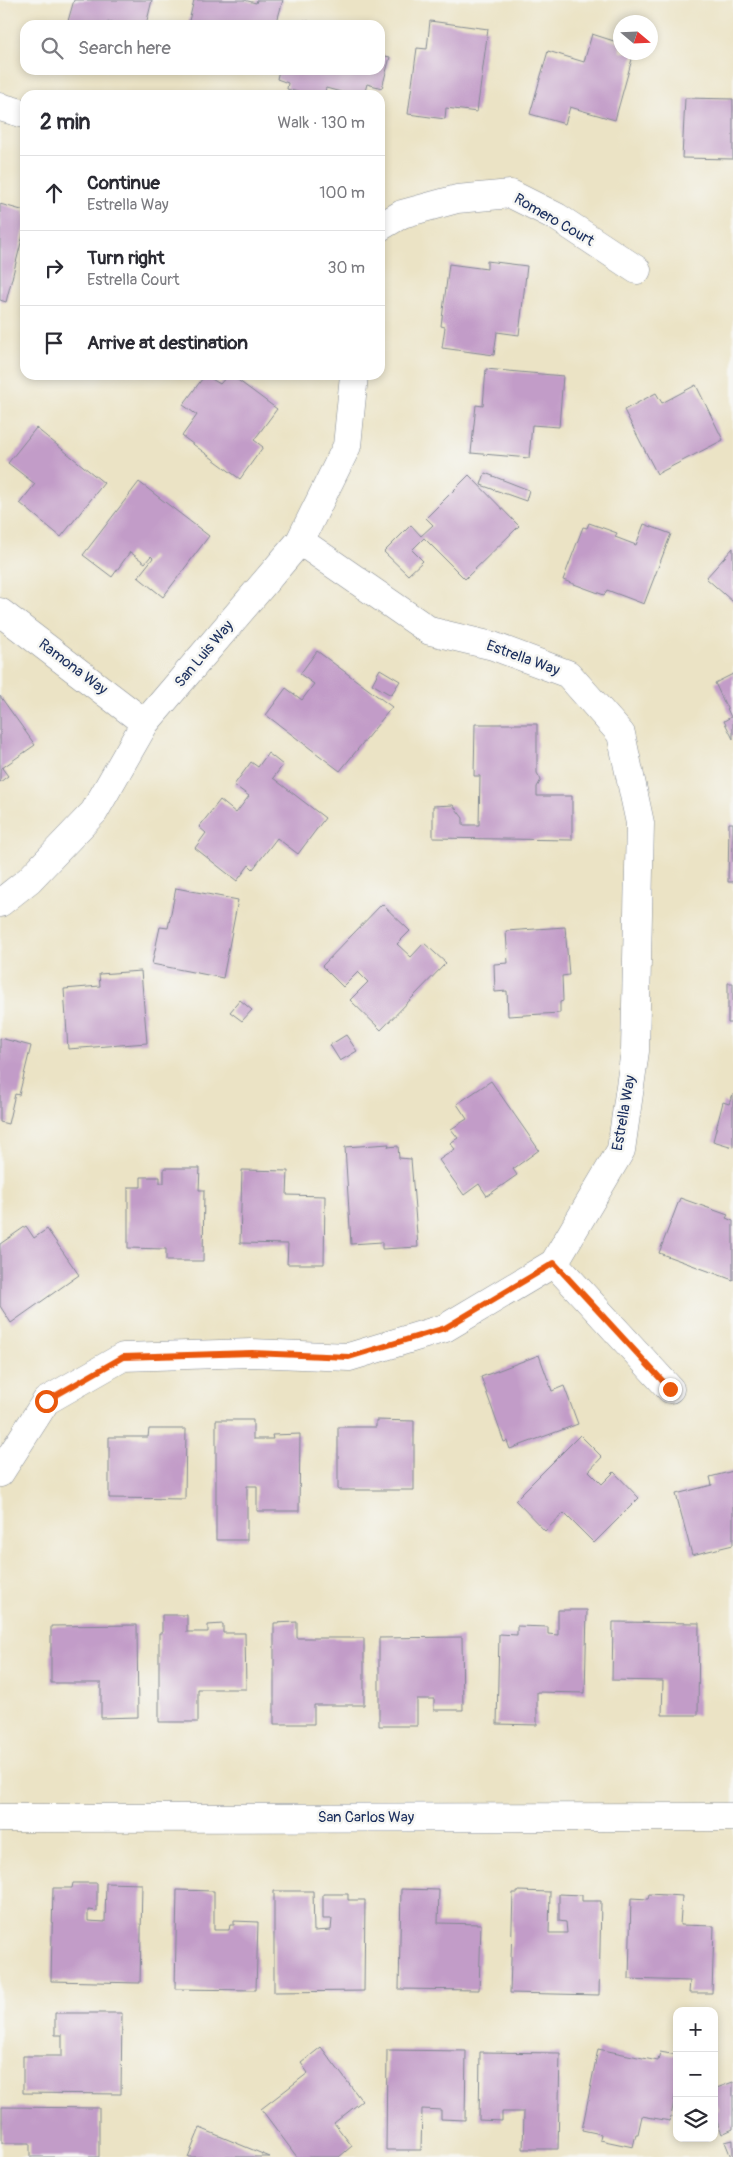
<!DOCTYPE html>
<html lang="en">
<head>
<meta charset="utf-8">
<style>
  body { margin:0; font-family:Pangolin,sans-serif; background:#f2f2f3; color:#2b2b33 }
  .controls { position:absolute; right:15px; bottom:15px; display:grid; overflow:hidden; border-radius:10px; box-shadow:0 2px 8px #0003 }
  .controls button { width:45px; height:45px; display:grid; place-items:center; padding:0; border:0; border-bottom:1px solid #e1e1e2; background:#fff; color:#2b2b33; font:25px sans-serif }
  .compass { position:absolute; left:613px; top:15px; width:45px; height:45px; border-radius:50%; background:#fff; box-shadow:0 2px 8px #0003; rotate:109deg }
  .stop { position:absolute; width:15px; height:15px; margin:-11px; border:4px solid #ea580c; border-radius:50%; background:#fff }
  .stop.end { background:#ea580c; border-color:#fff; box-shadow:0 1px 5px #0008 }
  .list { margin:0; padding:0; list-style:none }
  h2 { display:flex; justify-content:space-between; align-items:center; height:65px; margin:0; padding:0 20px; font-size:21px }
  h2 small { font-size:16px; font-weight:400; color:#7c7c81 }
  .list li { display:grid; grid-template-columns:32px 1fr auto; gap:15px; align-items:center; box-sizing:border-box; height:75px; padding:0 20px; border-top:1px solid #e1e1e2 }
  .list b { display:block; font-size:19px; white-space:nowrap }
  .list p { margin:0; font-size:16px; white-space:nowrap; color:#7c7c81 }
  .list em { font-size:16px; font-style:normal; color:#7c7c81 }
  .icon { flex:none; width:28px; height:28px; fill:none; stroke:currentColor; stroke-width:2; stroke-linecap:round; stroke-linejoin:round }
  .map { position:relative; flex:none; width:733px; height:2157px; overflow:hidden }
  .search { position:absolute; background:#fff; box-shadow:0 2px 8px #0003; left:20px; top:20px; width:365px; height:55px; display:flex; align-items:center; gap:12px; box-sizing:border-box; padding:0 18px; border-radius:15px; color:#7c7c81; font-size:19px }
  .panel { position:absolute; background:#fff; box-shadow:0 2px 8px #0003; left:20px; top:90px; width:365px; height:290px; border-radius:15px }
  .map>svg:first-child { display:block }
</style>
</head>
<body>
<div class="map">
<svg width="733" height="2157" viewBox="0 0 733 2157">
  <rect width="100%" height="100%" fill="#f6f6f2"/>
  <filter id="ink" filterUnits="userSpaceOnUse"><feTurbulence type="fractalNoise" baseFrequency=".02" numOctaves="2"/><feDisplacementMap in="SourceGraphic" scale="10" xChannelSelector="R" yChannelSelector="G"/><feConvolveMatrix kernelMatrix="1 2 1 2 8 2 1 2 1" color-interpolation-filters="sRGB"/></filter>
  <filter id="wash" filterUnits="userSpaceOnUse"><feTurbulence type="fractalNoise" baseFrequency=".0096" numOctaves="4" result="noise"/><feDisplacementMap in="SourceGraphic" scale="20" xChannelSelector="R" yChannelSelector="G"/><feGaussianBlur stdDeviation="1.12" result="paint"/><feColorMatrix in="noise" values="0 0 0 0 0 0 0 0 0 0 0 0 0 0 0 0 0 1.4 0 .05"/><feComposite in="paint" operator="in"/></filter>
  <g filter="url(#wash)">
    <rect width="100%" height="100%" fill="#ebe3c5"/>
    <g id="blocks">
      <path fill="#c29cc8" d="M74,0H152L146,25H123L108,21L107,25H83L68,21Z
        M194,0H244L256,3L257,0H283L276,25H188Z
        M304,20L318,24V25H302Z
        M430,21L488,29L477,112L446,108L445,119L408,114L417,48L427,49Z
        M592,34L620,43V52H634L615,120L570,107L565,124L530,114L548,51L584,62Z
        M380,55L390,57L382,88L367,84L364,95H352L326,88L324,95H308L287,89L288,83L277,79L279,70H380Z
        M685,98L733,99V159L682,158Z
        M0,204L25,211V227L6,302L0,300Z
        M487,261L527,266L519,335L497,332L494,355L442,348L445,327L441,326L449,264L487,269Z
        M486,369L563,376L559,427L532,425L529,458L471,453L476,405L483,406Z
        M205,375L220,384L228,375H231L277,409L254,440L263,447L240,479L182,436L197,415L183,405Z
        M696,385L723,440L657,474L624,410L656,393L662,403Z
        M36,428L104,483L61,537L20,503L35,484L8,463Z
        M485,473L529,490L526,501L481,485Z
        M469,475L519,526L465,579L424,538L412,550L423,561L408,575L384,552L411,525L421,536L433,525L426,518Z
        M139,482L209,536L163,597L138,577L153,558L151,556L145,563L130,552L112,577L83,555Z
        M589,523L617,533L615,537L636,545L644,524L671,534L644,604L607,590L604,595L563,580L583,527L587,528Z
        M733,548V602L706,578Z
        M317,651L392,707L340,771L266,715L286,688L302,700L314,684L300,674Z
        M380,669L400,681L391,695L372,684Z
        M733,674V739L724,721L731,717L715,683Z
        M0,696L35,745L2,768L8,776L0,782Z
        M475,724H537V773L541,780L537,787V796H572V840L433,838V806L453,805L463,818V825H479L480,776H474Z
        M268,753L283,765L273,778L325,818L298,854L277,838L253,869L249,865L237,881L195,848L206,833L199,827L220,800L236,813L249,796L234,785L251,762L258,767Z
        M729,823H733V882H728Z
        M176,888L238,900L223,978L152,964L160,927L168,928Z
        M382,904L410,931L397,944L411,957L424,943L446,963L381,1030L350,1000L368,982L358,972L343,987L322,966Z
        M565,927L569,975L562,976L563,1001L560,1002V1013L508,1016L507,991L495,992L494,964L508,963L506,931Z
        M141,971L147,1043L68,1049L64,989L100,986L99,974Z
        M728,983H733V1023H728Z
        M240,1000L252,1010L242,1021L230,1012Z
        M346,1035L357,1051L340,1061L330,1045Z
        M0,1038L31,1046L19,1095L15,1094L8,1124L0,1122Z
        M491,1081L539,1150L513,1169L517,1175L487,1196L479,1184L464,1195L439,1160L455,1149L450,1143L458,1138L451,1129L467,1119L457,1104Z
        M733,1094V1147L713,1141L723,1102L729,1104Z
        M389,1144L388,1147L398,1146L399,1158L411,1159L418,1247L382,1249V1242L351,1244L345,1147Z
        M164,1168H200L199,1190H204L203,1261H166V1249L128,1248V1187H141V1177H160V1183H164Z
        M242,1170L288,1171L287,1195L325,1196L324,1264H287L288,1244L240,1243Z
        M680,1198L728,1215L726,1218L733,1221V1280L659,1253Z
        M26,1226L34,1238L47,1229L79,1275L11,1323L0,1306V1244Z
        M539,1355L552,1391L564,1386L578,1424L510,1449L507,1441L504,1442L481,1377Z
        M216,1420H253V1439H273L272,1435L300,1434L299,1511H257V1486H247V1540H216Z
        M376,1420L414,1421V1490H338V1427H376Z
        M149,1429H186L185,1499L109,1498V1437H148Z
        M580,1435L602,1457L589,1471L602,1484L614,1472L639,1498L594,1543L564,1513L545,1531L515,1500Z
        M733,1471V1545L692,1555L676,1494L712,1485L710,1477Z
        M558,1610H587L585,1693L537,1692V1725L497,1724L499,1634L517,1635V1626L548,1627V1634L558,1635Z
        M162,1615H187V1632H208V1625L223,1624V1633H245L246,1689H198V1722H159V1633H162Z
        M297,1622V1638H364V1705H314V1724H274V1623Z
        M613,1622L699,1623L698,1715H662L663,1681L612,1680Z
        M137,1625L138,1717L101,1718V1683H51V1626Z
        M462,1637L463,1710H434V1699H417V1726H379V1638Z
        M73,1883H97V1911L88,1910V1921L105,1922L106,1883L142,1884L140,1983L51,1981L53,1888H72Z
        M401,1889L439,1890L438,1923L481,1924L479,1990L399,1989Z
        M177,1890L214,1891V1930H229L230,1925H234V1921L258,1922L256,1990L175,1989Z
        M274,1891H313L314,1931L331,1930L332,1919H323V1894H348V1900H365L364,1991L274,1992Z
        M518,1891L550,1892L549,1933H567L566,1922L559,1921V1894L582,1895V1901H601L599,1995L510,1993L513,1893H518Z
        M649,1894L682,1896L680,1925L714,1926L712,1993H689L690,1981L629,1979L631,1898L648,1899Z
        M55,2013H122L121,2094L23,2093V2056H62V2035H55Z
        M321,2047L362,2101L334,2123L352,2146L339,2157H297L261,2109L308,2073L301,2063Z
        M598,2049L658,2061L660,2052L677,2055V2087L670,2121L642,2116L638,2134H636L633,2147L600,2140L601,2134L582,2130Z
        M387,2050L466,2051L465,2120L441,2119V2110L422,2109L421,2150H386Z
        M480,2052L560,2053L558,2149H523L524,2112H502V2121L479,2120Z
        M733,2082V2129L722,2134L714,2115V2111L718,2110L714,2101V2089Z
        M2,2107L99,2108V2157H30V2143H2Z
        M200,2128L270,2157H188Z
        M733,2140V2157H731L725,2142Z"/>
    </g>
  </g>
  <g filter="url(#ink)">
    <use href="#blocks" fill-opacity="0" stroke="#838992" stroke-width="1"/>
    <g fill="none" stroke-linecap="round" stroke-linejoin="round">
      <g stroke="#838992" stroke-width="29">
        <path id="minor" d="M0,107L25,114
          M380,227L402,214L457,199L511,194L557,217L637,270
          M0,612L145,723
          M0,903L29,880L94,812L145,723L300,541L347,446L354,375
          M554,1263L670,1389
          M0,1473L46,1401L123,1357L252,1353L349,1357L445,1328L554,1263L621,1150L635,1051L640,823L621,734L568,674L493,646L430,631L300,541
          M0,1818L733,1817"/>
      </g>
      <use href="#minor" stroke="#fff" stroke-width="28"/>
    </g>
  </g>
  <g fill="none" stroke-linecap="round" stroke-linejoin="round" filter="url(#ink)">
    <path stroke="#ea580c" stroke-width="6" d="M46,1401L123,1357L252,1353L349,1357L445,1328L554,1263L670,1389"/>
  </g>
  <g text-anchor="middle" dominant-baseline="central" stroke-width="5" stroke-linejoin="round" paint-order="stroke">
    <g font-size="15" fill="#1b2f5e" stroke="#f6f6f2">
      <text transform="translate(554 220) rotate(30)">Romero Court</text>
      <text transform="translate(204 654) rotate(-50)">San Luis Way</text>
      <text transform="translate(523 658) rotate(20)">Estrella Way</text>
      <text transform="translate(73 667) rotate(37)">Ramona Way</text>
      <text transform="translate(624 1113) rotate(-80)">Estrella Way</text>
      <text x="366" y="1817">San Carlos Way</text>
    </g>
  </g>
</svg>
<div class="controls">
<button>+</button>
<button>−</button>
<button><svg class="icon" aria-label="layers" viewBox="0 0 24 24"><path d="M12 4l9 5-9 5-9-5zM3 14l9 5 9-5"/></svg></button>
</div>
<svg class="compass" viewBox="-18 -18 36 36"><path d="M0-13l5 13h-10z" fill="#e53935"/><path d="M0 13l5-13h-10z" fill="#7c7c81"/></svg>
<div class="stop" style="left:46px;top:1401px"></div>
<div class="stop end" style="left:670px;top:1389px"></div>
<div class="search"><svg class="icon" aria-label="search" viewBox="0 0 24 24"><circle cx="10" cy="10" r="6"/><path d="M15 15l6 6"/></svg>Search here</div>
<section class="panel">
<h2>2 min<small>Walk · 130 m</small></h2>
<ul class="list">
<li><svg class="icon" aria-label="ahead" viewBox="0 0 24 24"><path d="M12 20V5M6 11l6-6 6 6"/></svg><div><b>Continue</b><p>Estrella Way</p></div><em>100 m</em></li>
<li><svg class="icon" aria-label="right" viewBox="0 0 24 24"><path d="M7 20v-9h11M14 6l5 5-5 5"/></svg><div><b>Turn right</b><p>Estrella Court</p></div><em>30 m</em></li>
<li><svg class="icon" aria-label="arrive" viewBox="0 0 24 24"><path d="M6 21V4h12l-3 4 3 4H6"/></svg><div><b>Arrive at destination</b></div></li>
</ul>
</section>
</div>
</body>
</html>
